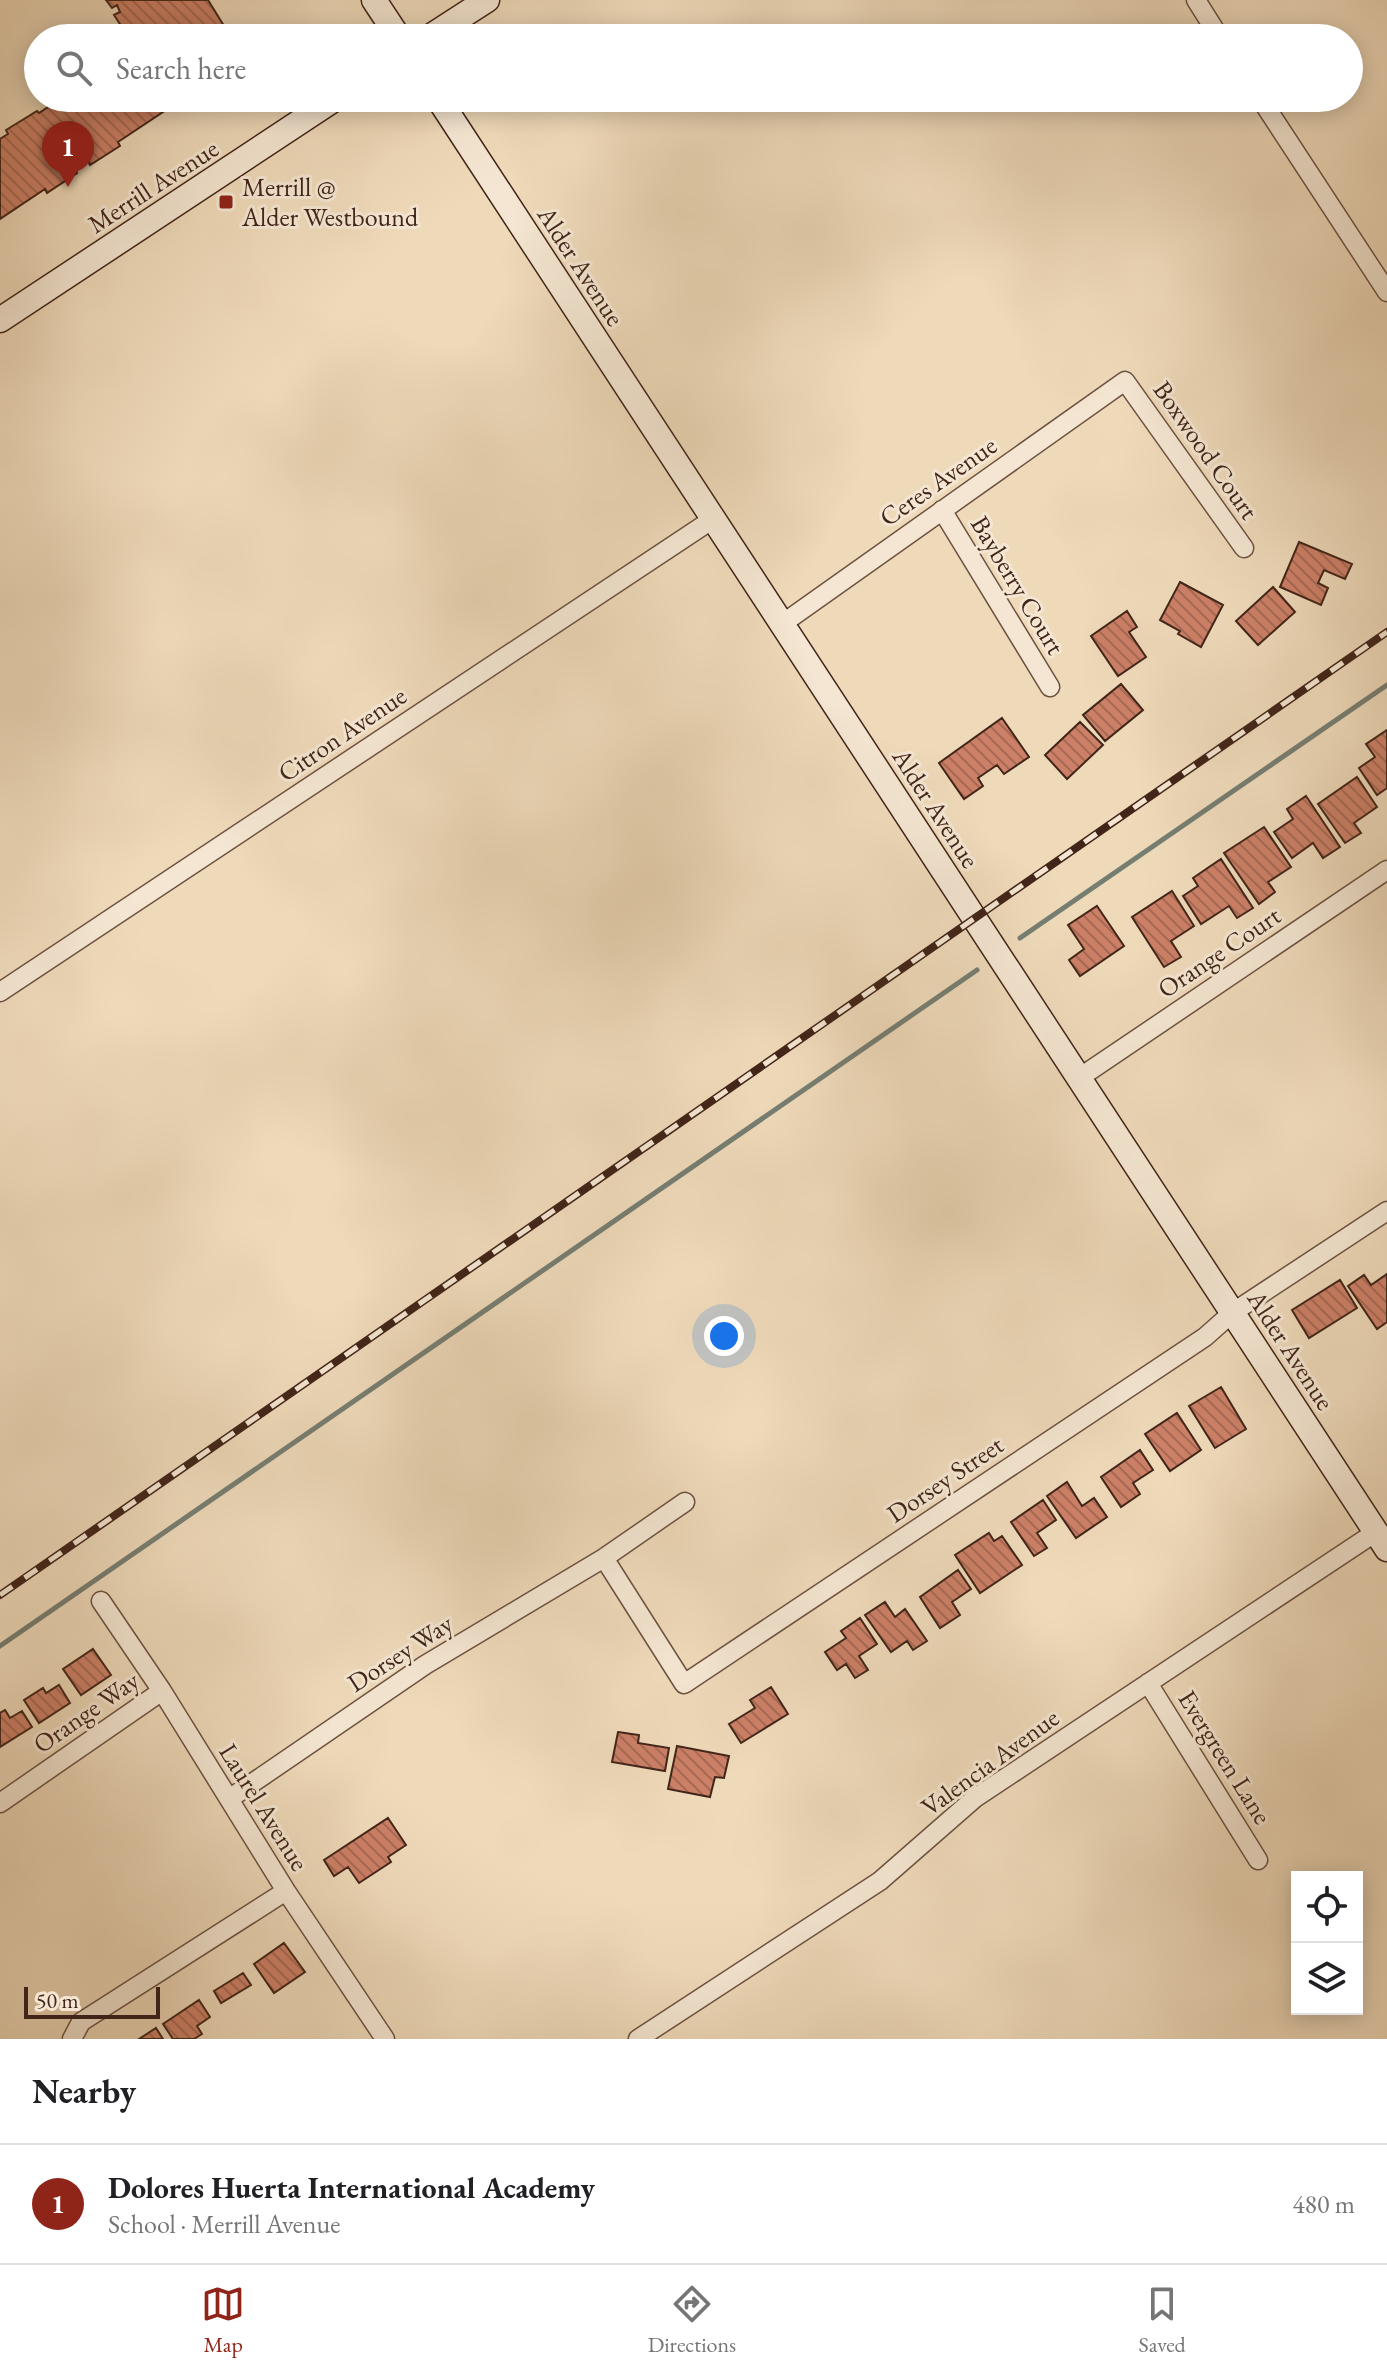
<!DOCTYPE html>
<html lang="en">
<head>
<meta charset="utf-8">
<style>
  body { margin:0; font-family:"EB Garamond",serif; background:#f2f2f2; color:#202124 }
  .controls { position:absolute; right:24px; bottom:24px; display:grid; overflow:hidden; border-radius:0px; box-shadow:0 4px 20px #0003 }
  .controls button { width:72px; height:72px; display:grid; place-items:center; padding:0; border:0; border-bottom:2px solid #e0e0e0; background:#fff; color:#202124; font:40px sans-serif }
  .scale { position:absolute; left:24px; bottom:20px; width:136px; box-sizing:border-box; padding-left:8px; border:4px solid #422519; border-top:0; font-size:22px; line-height:28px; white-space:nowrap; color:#422519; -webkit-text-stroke:6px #f4e6d2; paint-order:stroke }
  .you { position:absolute; left:724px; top:1336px; width:28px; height:28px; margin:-20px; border:6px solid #fff; border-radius:50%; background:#1a73e8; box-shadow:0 0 0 12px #1a73e833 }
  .badge { display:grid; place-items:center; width:52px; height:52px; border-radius:50%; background:#8f2418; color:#fff; font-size:26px; font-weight:700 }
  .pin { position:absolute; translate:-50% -66px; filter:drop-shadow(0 2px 4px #0008) }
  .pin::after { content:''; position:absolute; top:42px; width:28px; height:24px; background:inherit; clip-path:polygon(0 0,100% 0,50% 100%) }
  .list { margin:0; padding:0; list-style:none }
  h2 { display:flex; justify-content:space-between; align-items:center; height:104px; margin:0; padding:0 32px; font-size:34px }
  h2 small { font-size:26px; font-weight:400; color:#757577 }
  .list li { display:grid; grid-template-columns:52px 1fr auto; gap:24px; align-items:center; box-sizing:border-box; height:120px; padding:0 32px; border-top:2px solid #e0e0e0 }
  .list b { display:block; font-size:30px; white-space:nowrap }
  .list p { margin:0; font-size:26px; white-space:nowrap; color:#757577 }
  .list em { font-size:26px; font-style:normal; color:#757577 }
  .icon { flex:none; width:44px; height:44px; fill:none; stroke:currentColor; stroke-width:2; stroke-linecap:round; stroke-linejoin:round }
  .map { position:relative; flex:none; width:1387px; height:2039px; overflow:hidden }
  .search { position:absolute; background:#fff; box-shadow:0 4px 20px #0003; left:24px; right:24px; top:24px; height:88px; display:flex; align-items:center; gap:20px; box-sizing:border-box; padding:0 28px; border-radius:44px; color:#757577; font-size:30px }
  .sheet { height:224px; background:#fff }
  nav { display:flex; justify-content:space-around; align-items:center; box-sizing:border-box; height:112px; border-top:2px solid #e0e0e0; background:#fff; font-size:22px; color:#757577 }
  nav a { display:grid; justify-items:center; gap:4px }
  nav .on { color:#8f2418 }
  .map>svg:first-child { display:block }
</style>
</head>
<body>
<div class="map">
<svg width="1387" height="2039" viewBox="0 0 1387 2039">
  <defs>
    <pattern id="building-back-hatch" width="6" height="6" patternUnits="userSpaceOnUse" patternTransform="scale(2)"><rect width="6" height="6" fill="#cc8067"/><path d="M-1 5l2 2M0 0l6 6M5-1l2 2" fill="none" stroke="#a76954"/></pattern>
  </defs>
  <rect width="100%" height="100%" fill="#eed9b9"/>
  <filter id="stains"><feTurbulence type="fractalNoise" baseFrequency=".0025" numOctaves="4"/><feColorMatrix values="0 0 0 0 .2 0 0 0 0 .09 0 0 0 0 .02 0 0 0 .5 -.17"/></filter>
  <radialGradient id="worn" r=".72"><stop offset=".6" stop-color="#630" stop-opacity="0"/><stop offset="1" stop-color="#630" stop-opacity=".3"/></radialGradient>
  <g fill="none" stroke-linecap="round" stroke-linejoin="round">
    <path stroke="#767e72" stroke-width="5" d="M1020,938L1387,685
      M0,1646L977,970"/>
  </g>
  <path fill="url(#building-back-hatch)" stroke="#422519" stroke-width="2" d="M106,0H208L224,26L213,32L216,38H129L114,15L120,12L117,5L112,8Z
    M55,98H184L118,142L120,146L90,165L88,161L76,170L77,173L47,193L45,189L0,219V139L8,134L6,130L37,111L39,113L51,105L48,102Z
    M1299,542L1352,564L1345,579L1324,570L1318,583L1328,588L1321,605L1280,587Z
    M1180,582L1223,605L1201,647L1178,634L1180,631L1160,620Z
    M1273,587L1295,612L1258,645L1236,621Z
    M1127,611L1137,627L1129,632L1146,657L1118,676L1091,636Z
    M1121,684L1143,710L1105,741L1083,715Z
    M1002,718L1029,757L1004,774L997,765L978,778L983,786L964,799L939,763Z
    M1080,722L1103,745L1067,779L1045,755Z
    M1387,730V788L1377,795L1359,768L1375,757L1366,744Z
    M1357,777L1377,807L1354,823L1361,833L1345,843L1318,804Z
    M1306,796L1340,847L1323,858L1313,843L1292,858L1274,832L1293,819L1287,809Z
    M1264,827L1291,867L1268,882L1275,892L1259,904L1224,853Z
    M1221,859L1253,908L1237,918L1229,906L1201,924L1183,896L1198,886L1193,878Z
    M1172,891L1194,926L1171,941L1181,957L1164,967L1132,917Z
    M1097,906L1124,946L1080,976L1069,960L1084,949L1068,925Z
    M1387,1274V1322L1377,1329L1348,1286L1364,1275L1371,1285Z
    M1340,1280L1357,1308L1309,1338L1292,1310Z
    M1221,1387L1246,1429L1215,1448L1189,1406Z
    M1177,1413L1201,1450L1170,1471L1145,1434Z
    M1140,1450L1153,1470L1133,1483L1140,1494L1121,1507L1101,1477Z
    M1067,1482L1082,1506L1094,1498L1107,1517L1076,1538L1047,1496Z
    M1043,1500L1056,1520L1037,1533L1047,1548L1034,1556L1011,1522Z
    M989,1533L994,1541L1002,1536L1022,1565L980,1593L955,1555Z
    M958,1570L971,1589L952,1602L960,1615L940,1628L920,1597Z
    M885,1602L895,1617L905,1609L927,1641L913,1650L907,1641L891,1652L865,1615Z
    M860,1618L877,1644L859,1656L868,1670L855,1678L846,1664L837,1670L825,1652L846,1638L841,1631Z
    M93,1649L111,1675L81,1695L63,1669Z
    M59,1685L70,1703L39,1723L24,1700L43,1688L46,1693Z
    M771,1687L788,1714L741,1743L729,1724L755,1708L750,1700Z
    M5,1710L10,1718L22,1711L32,1727L0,1747V1713Z
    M618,1732L639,1735L638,1743L669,1748L665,1771L612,1762Z
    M677,1746L729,1756L724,1778L715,1777L710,1797L668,1789Z
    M388,1818L406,1845L388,1857L391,1862L359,1883L348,1867L334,1876L324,1860Z
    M284,1943L305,1972L274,1993L254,1964Z
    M243,1973L251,1985L221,2003L214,1991Z
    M199,2000L210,2017L197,2026L202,2034L194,2039H173L163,2024Z
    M156,2028L163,2039H139Z"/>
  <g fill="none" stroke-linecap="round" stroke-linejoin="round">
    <g stroke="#6d5241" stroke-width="21">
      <path id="street" d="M1196,0L1220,38
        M1260,98L1387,292
        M942,510L1050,687
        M782,624L1125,381L1244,548
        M0,992L713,519
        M1079,1078L1387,870
        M604,1558L684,1684L1205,1337L1232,1313L1387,1211
        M101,1601L162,1691L286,1891L385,2039
        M1148,1683L1258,1860
        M229,1799L425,1665L604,1558L685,1502
        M0,1803L162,1691
        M72,2039L81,2022L286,1891
        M638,2039L880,1881L975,1798L1376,1532"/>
    </g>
    <g stroke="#422519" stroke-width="27">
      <path id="secondary" d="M374,0L399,38
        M428,38L487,0
        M438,98L1387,1549
        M0,320L336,98"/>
    </g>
    <use href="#street" stroke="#f4e6d2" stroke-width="18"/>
    <use href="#secondary" stroke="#f4e6d2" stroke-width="24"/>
    <g stroke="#422519" stroke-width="8">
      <path id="rail" d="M0,1595L1387,632"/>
    </g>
    <use href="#rail" stroke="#f4e6d2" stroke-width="5" stroke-dasharray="15" stroke-linecap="butt"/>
  </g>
  <rect fill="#8f2418" stroke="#f4e6d2" stroke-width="3" x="218" y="194" width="16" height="16" rx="4"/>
  <g text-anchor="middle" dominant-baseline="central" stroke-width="6" stroke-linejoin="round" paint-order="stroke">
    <g font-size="26" fill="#422519" stroke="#f4e6d2">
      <text transform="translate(153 186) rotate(-33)">Merrill Avenue</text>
      <text transform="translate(581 266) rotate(57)">Alder Avenue</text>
      <text transform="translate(1206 450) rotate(55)">Boxwood Court</text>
      <text transform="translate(938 481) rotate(-35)">Ceres Avenue</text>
      <text transform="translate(1018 585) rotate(59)">Bayberry Court</text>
      <text transform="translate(342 734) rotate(-34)">Citron Avenue</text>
      <text transform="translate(936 808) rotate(57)">Alder Avenue</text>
      <text transform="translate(1219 952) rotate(-34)">Orange Court</text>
      <text transform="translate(1291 1350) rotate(57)">Alder Avenue</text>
      <text transform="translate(945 1479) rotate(-34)">Dorsey Street</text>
      <text transform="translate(400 1653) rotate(-33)">Dorsey Way</text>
      <text transform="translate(86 1712) rotate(-35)">Orange Way</text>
      <text transform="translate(1225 1757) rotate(58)">Evergreen Lane</text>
      <text transform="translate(990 1762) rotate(-36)">Valencia Avenue</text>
      <text transform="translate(264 1807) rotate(58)">Laurel Avenue</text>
    </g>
    <g font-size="26" fill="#422519" stroke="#f4e6d2" text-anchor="start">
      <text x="242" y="187">Merrill @<tspan x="242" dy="30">Alder Westbound</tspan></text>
    </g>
  </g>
  <rect width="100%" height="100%" filter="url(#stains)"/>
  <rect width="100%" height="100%" fill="url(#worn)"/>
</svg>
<div class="controls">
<button><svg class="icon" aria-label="locate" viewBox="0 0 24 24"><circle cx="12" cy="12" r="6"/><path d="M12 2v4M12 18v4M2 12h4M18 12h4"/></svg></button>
<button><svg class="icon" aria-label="layers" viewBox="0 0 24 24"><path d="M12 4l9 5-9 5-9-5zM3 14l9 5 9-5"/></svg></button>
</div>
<div class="scale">50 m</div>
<div class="you"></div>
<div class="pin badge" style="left:68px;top:187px">1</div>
<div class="search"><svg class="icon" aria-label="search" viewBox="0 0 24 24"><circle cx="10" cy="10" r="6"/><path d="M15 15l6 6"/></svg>Search here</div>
</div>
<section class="sheet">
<h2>Nearby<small></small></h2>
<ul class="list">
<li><span class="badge">1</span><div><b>Dolores Huerta International Academy</b><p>School · Merrill Avenue</p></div><em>480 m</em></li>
</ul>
</section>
<nav>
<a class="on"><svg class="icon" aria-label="map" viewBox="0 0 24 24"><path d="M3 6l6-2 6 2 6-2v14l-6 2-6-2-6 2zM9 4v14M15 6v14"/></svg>Map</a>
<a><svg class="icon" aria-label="directions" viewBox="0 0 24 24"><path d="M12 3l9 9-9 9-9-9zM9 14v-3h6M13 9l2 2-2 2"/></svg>Directions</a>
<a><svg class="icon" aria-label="saved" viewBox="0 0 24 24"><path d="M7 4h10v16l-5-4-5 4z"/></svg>Saved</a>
</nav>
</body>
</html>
